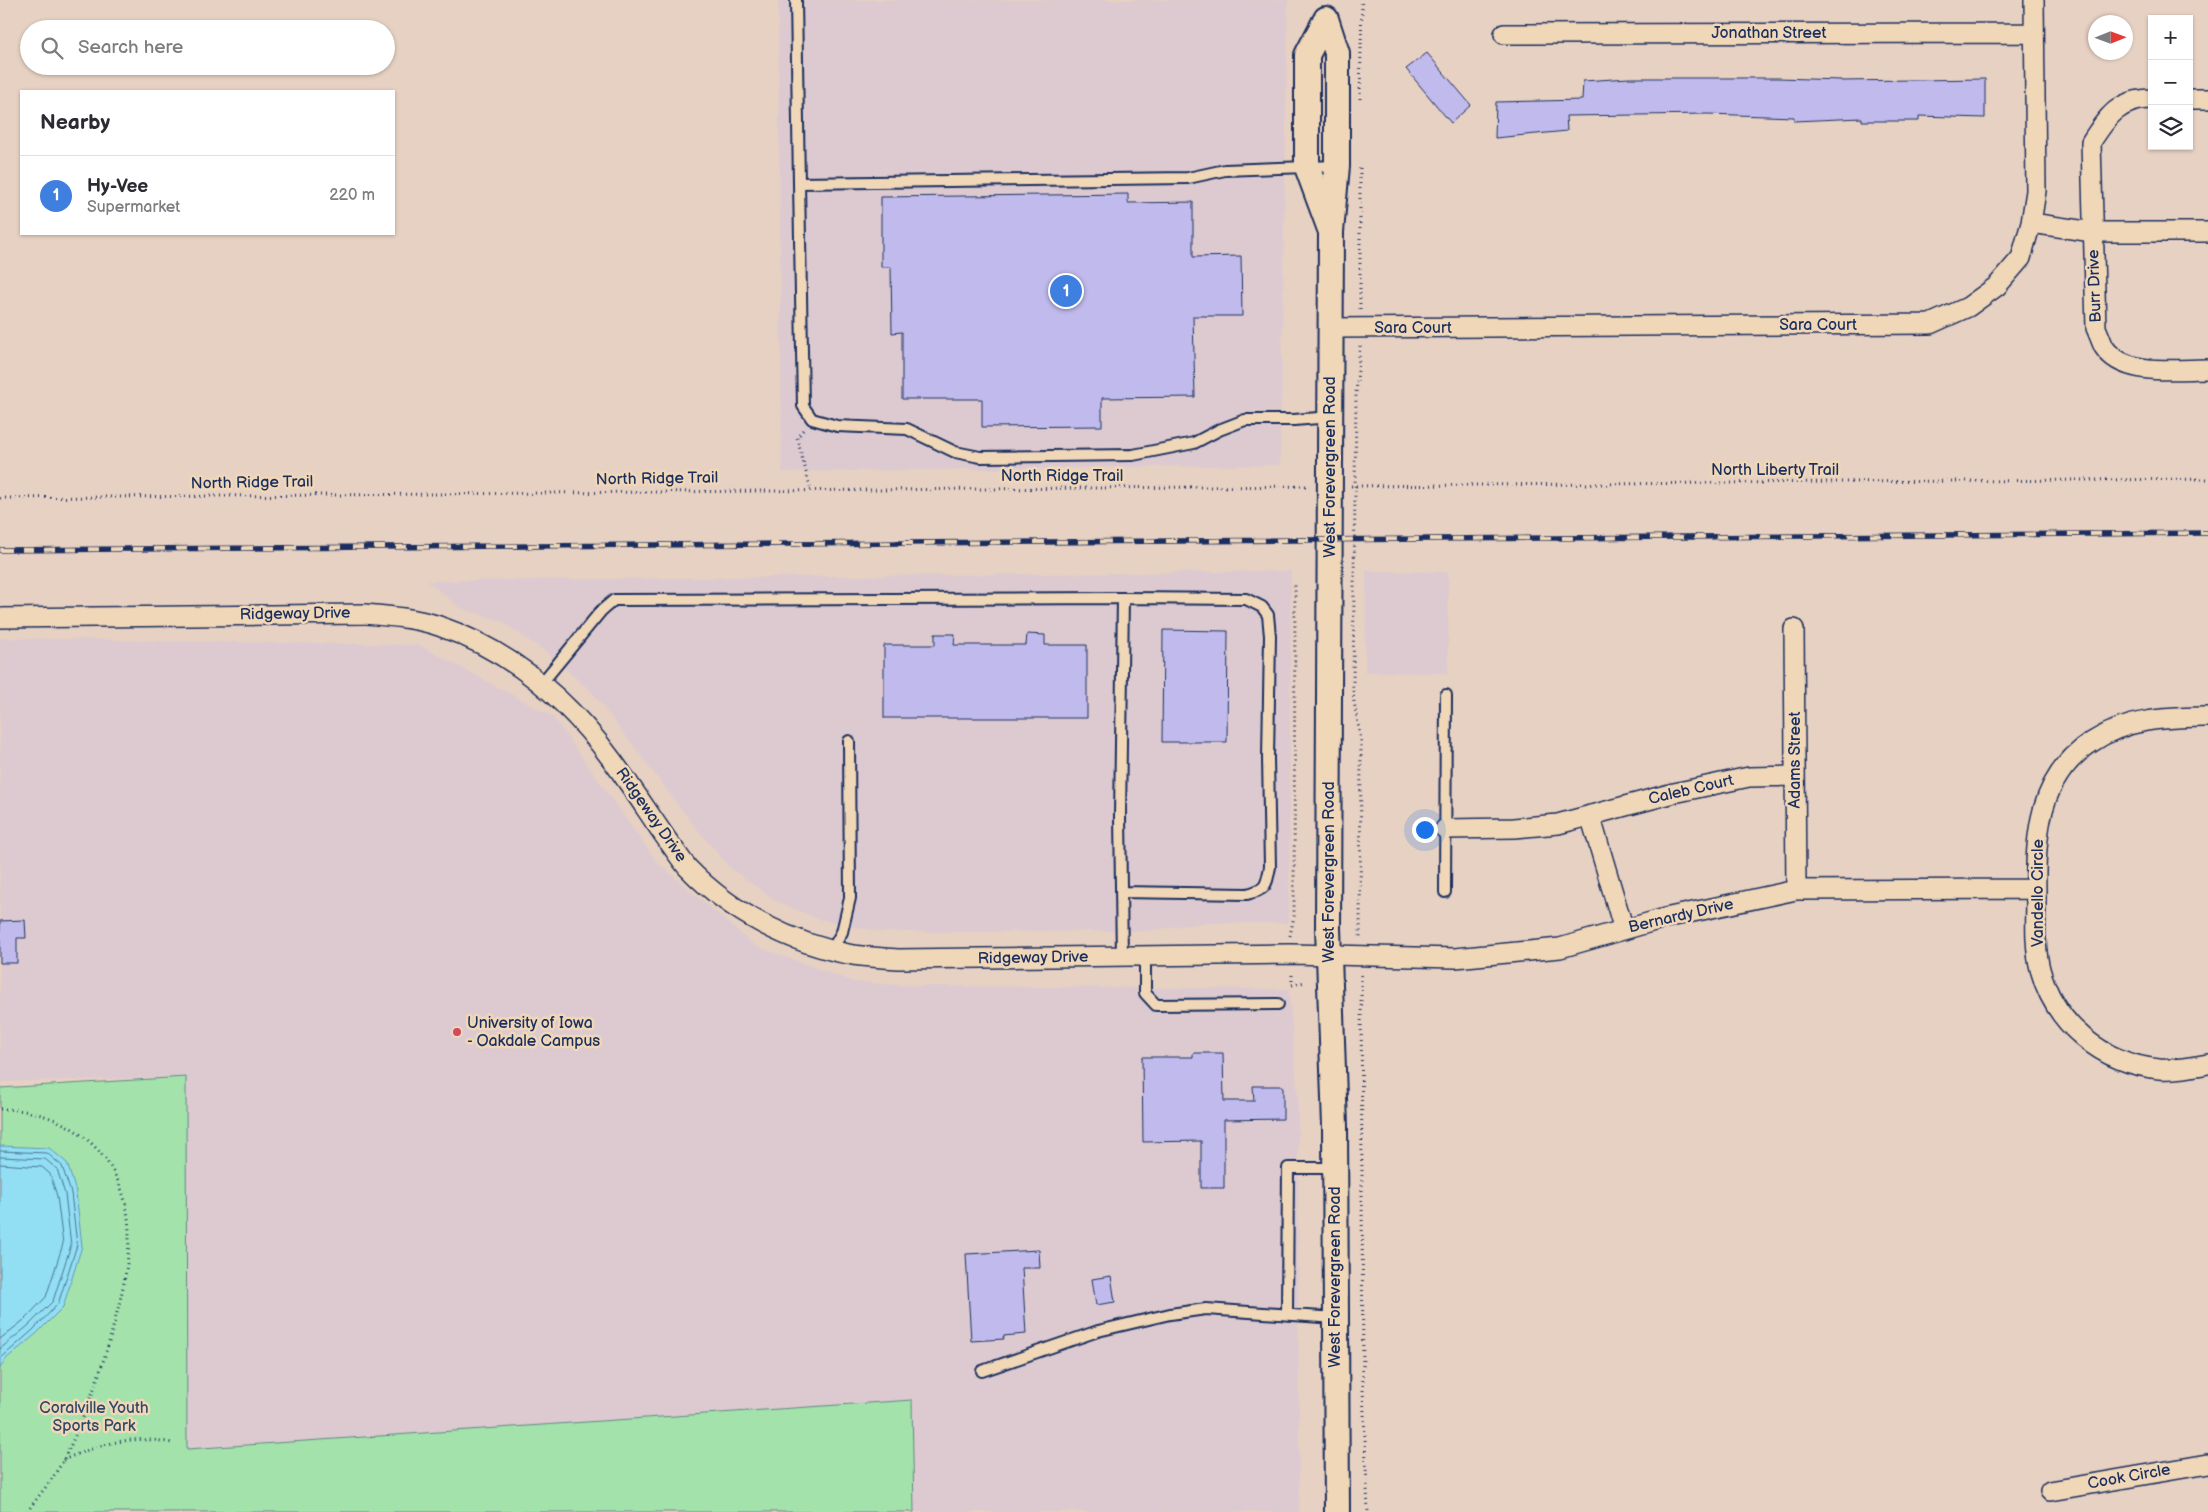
<!DOCTYPE html>
<html lang="en">
<head>
<meta charset="utf-8">
<style>
  body { margin:0; font-family:"Balsamiq Sans",sans-serif; background:#f7f7f7; color:#2b2b33 }
  .controls { position:absolute; right:15px; top:15px; display:grid; overflow:hidden; border-radius:0px; box-shadow:0 1px 4px #0004 }
  .controls button { width:45px; height:45px; display:grid; place-items:center; padding:0; border:0; border-bottom:1px solid #e1e1e2; background:#fff; color:#2b2b33; font:25px sans-serif }
  .compass { position:absolute; left:2088px; top:15px; width:45px; height:45px; border-radius:50%; background:#fff; box-shadow:0 1px 4px #0004; rotate:89deg }
  .you { position:absolute; left:1424px; top:829px; width:18px; height:18px; margin:-12px; border:4px solid #fff; border-radius:50%; background:#1a73e8; box-shadow:0 0 0 8px #1a73e833 }
  .badge { display:grid; place-items:center; width:32px; height:32px; border-radius:50%; background:#d1495b; color:#fff; font-size:16px; font-weight:700 }
  .pin { position:absolute; translate:-50% -50%; border:2px solid #fff; box-shadow:0 1px 5px #0006 }
  .list { margin:0; padding:0; list-style:none }
  h2 { display:flex; justify-content:space-between; align-items:center; height:65px; margin:0; padding:0 20px; font-size:21px }
  h2 small { font-size:16px; font-weight:400; color:#7c7c81 }
  .list li { display:grid; grid-template-columns:32px 1fr auto; gap:15px; align-items:center; box-sizing:border-box; height:80px; padding:0 20px; border-top:1px solid #e1e1e2 }
  .list b { display:block; font-size:19px; white-space:nowrap }
  .list p { margin:0; font-size:16px; white-space:nowrap; color:#7c7c81 }
  .list em { font-size:16px; font-style:normal; color:#7c7c81 }
  .icon { flex:none; width:28px; height:28px; fill:none; stroke:currentColor; stroke-width:2; stroke-linecap:round; stroke-linejoin:round }
  .map { position:relative; flex:none; width:2208px; height:1512px; overflow:hidden }
  .search { position:absolute; background:#fff; box-shadow:0 1px 4px #0004; left:20px; top:20px; width:375px; height:55px; display:flex; align-items:center; gap:12px; box-sizing:border-box; padding:0 18px; border-radius:28px; color:#7c7c81; font-size:19px }
  .panel { position:absolute; background:#fff; box-shadow:0 1px 4px #0004; left:20px; top:90px; width:375px; height:145px; border-radius:0px }
  .map>svg:first-child { display:block }
</style>
</head>
<body>
<div class="map">
<svg width="2208" height="1512" viewBox="0 0 2208 1512">
  <rect width="100%" height="100%" fill="#e7d1c3"/>
  <filter id="ink" filterUnits="userSpaceOnUse"><feTurbulence type="fractalNoise" baseFrequency=".02" numOctaves="2"/><feDisplacementMap in="SourceGraphic" scale="10" xChannelSelector="R" yChannelSelector="G"/><feConvolveMatrix kernelMatrix="1 2 1 2 8 2 1 2 1" color-interpolation-filters="sRGB"/></filter>
  <g filter="url(#ink)">
    <path fill="#dccad0" d="M778,0H1288L1280,465L782,472Z
      M1291,571L1289,923H1203L1145,931L880,932L818,919L778,902L730,868L692,823L592,692L546,652L501,621L460,608L427,581Z
      M1366,571L1448,572V673L1365,672Z
      M0,638L419,645L553,717L657,862L755,946L854,982L915,986L1289,989L1298,1100L1299,1512H914L912,1400L187,1449L186,1077L0,1082Z"/>
    <path fill="#a3e2aa" stroke="#5f8884" d="M186,1077L187,1449L912,1400L914,1512H0V1088Z"/>
    <path fill="#92def2" stroke="#6298b7" d="M0,1146L49,1148L67,1163L76,1192L82,1246L63,1307L36,1334L7,1358L0,1368Z"/>
    <g fill="none" stroke-linecap="round" stroke-linejoin="round">
      <path stroke="#4b7599" stroke-width="1" d="M0,1151L47,1153L62,1166L71,1193L77,1245L58,1304L33,1330L0,1359
        M0,1157L45,1159L57,1169L65,1194L71,1245L53,1301L28,1326L0,1349
        M0,1164L42,1167L50,1174L57,1196L63,1244L46,1297L24,1320L0,1339"/>
    </g>
    <path fill="#c1bbed" stroke="#1b2f5e" d="M1427,53L1471,105L1451,123L1406,69Z
      M1629,78H1778L1841,80V81L1985,79V118L1919,116V121H1862V118L1794,121V117L1708,114L1566,116L1567,131L1495,138L1496,102L1582,100L1583,81Z
      M1128,194V203L1193,202V257L1241,256L1242,316H1193L1195,397L1102,398V426L982,427V399H902V332L892,333L891,267H881V197Z
      M1163,630L1228,631L1227,742H1162Z
      M935,634H955L954,645H1026L1027,634L1045,635V645H1087V718H884V645H935Z
      M25,920L26,938H17V963H0V921Z
      M1193,1053H1223L1224,1101H1254L1253,1086H1283V1119L1224,1120V1188H1201V1141L1143,1142L1142,1057H1193Z
      M1039,1250L1040,1268H1022L1026,1334L1003,1336L1004,1339L971,1341L966,1254Z
      M1111,1276L1115,1302L1096,1305L1092,1279Z"/>
    <g fill="none" stroke-linecap="round" stroke-linejoin="round">
      <g stroke="#1b2f5e" stroke-width="14">
        <path id="service" d="M796,0L799,183
          M1331,417L1294,420H1245L1219,430L1194,443L1133,455L980,457L955,452L907,429L837,426L812,419L803,406L799,183L1188,178L1225,170L1337,166
          M541,684L601,611L614,600L1123,598L1120,817L1122,957
          M1121,892L1247,894C1267,889 1266,886 1270,867L1268,758L1270,636L1268,615L1262,607L1246,599L1123,598
          M1445,892L1446,695
          M832,950L842,932L850,898L849,741
          M1145,956V993L1156,1005L1278,1004
          M1287,1314L1288,1168H1335
          M982,1371L1098,1331L1170,1314L1206,1309L1336,1318"/>
      </g>
      <g stroke="#1b2f5e" stroke-width="22">
        <path id="minor" d="M1504,34L2034,33
          M2152,99C2119,99 2107,117 2091,142L2096,328C2099,334 2101,341 2104,347C2123,377 2177,369 2208,369
          M2189,99H2208
          M2031,223L2093,232H2208
          M1331,328L1930,324L1968,307L1997,286L2021,258L2031,223L2036,191L2034,0
          M0,618L365,614C389,616 415,618 439,626C511,651 568,700 612,760C632,787 649,814 668,841C675,850 681,860 688,868C731,913 792,944 853,955C868,957 883,958 898,959L1291,954L1455,958L1560,948L1665,918L1796,890L2036,889
          M1794,629L1796,890
          M2208,717C2166,718 2128,718 2092,742C2038,777 2035,835 2036,893C2036,918 2034,945 2040,969C2055,1025 2102,1063 2159,1069C2176,1070 2192,1067 2208,1064
          M1590,815L1624,930
          M1445,829L1514,828L1558,824L1674,793L1749,777L1795,776
          M2050,1491L2208,1464"/>
      </g>
      <g stroke="#1b2f5e" stroke-width="28">
        <path id="tertiary" d="M1326,19L1337,53V166L1331,232L1307,167V55Z
          M1331,232L1328,928L1335,1126L1337,1512"/>
      </g>
      <path stroke="#1b2f5e" stroke-width="3" stroke-dasharray="1 4" stroke-linecap="butt" d="M1360,99L1362,0
        M1360,168V309
        M1360,346L1356,393L1353,689L1354,702L1361,740L1360,938
        M803,430L797,438L811,491
        M1351,486L2208,479
        M0,498L1310,486
        M1290,936L1294,916L1295,585
        M1292,975V985L1305,982
        M1361,975L1363,1389L1368,1512
        M0,1109C34,1109 69,1121 93,1145C147,1200 129,1269 111,1335C99,1378 84,1419 64,1459C54,1478 39,1495 27,1512
        M63,1460C101,1444 130,1434 172,1443"/>
      <use href="#service" stroke="#f0d7b8" stroke-width="10"/>
      <use href="#minor" stroke="#f0d7b8" stroke-width="19"/>
      <use href="#tertiary" stroke="#f0d7b8" stroke-width="24"/>
      <g stroke="#1b2f5e" stroke-width="5.5">
        <path id="rail" d="M0,550L2208,533"/>
      </g>
      <use href="#rail" stroke="#f0d7b8" stroke-width="4" stroke-dasharray="11" stroke-linecap="butt"/>
    </g>
  </g>
  <circle fill="#d1495b" stroke="#f0d7b8" stroke-width="2" cx="457" cy="1032" r="5"/>
  <g text-anchor="middle" dominant-baseline="central" stroke-width="5" stroke-linejoin="round" paint-order="stroke">
    <g font-size="16" fill="#1b2f5e" stroke="#f0d7b8">
      <text x="1769" y="33">Jonathan Street</text>
      <text transform="translate(2095 286) rotate(-92)">Burr Drive</text>
      <text x="1818" y="325">Sara Court</text>
      <text x="1413" y="328">Sara Court</text>
      <text transform="translate(1330 467) rotate(-90)">West Forevergreen Road</text>
      <text x="1775" y="470">North Liberty Trail</text>
      <text x="1062" y="476">North Ridge Trail</text>
      <text transform="translate(657 479) rotate(-1)">North Ridge Trail</text>
      <text transform="translate(252 483) rotate(-1)">North Ridge Trail</text>
      <text transform="translate(295 614) rotate(-1)">Ridgeway Drive</text>
      <text transform="translate(1795 760) rotate(-90)">Adams Street</text>
      <text transform="translate(1691 790) rotate(-13)">Caleb Court</text>
      <text transform="translate(651 815) rotate(55)">Ridgeway Drive</text>
      <text transform="translate(1329 872) rotate(-90)">West Forevergreen Road</text>
      <text transform="translate(2038 893) rotate(-90)">Vandello Circle</text>
      <text transform="translate(1681 916) rotate(-13)">Bernardy Drive</text>
      <text transform="translate(1033 958) rotate(-1)">Ridgeway Drive</text>
      <text transform="translate(1335 1277) rotate(-90)">West Forevergreen Road</text>
      <text transform="translate(2129 1477) rotate(-10)">Cook Circle</text>
    </g>
    <g font-size="16" fill="#1b2f5e" stroke="#f0d7b8" text-anchor="start">
      <text x="467" y="1023">University of Iowa<tspan x="467" dy="18">- Oakdale Campus</tspan></text>
    </g>
    <g font-size="16" fill="#2f4a69" stroke="#f0d7b8">
      <text x="94" y="1408">Coralville Youth<tspan x="94" dy="18">Sports Park</tspan></text>
    </g>
  </g>
</svg>
<div class="controls">
<button>+</button>
<button>−</button>
<button><svg class="icon" aria-label="layers" viewBox="0 0 24 24"><path d="M12 4l9 5-9 5-9-5zM3 14l9 5 9-5"/></svg></button>
</div>
<svg class="compass" viewBox="-18 -18 36 36"><path d="M0-13l5 13h-10z" fill="#e53935"/><path d="M0 13l5-13h-10z" fill="#7c7c81"/></svg>
<div class="you"></div>
<div class="pin badge" style="left:1066px;top:291px;background:#3f7fe0">1</div>
<div class="search"><svg class="icon" aria-label="search" viewBox="0 0 24 24"><circle cx="10" cy="10" r="6"/><path d="M15 15l6 6"/></svg>Search here</div>
<section class="panel">
<h2>Nearby<small></small></h2>
<ul class="list">
<li><span class="badge" style="background:#3f7fe0">1</span><div><b>Hy-Vee</b><p>Supermarket</p></div><em>220 m</em></li>
</ul>
</section>
</div>
</body>
</html>
